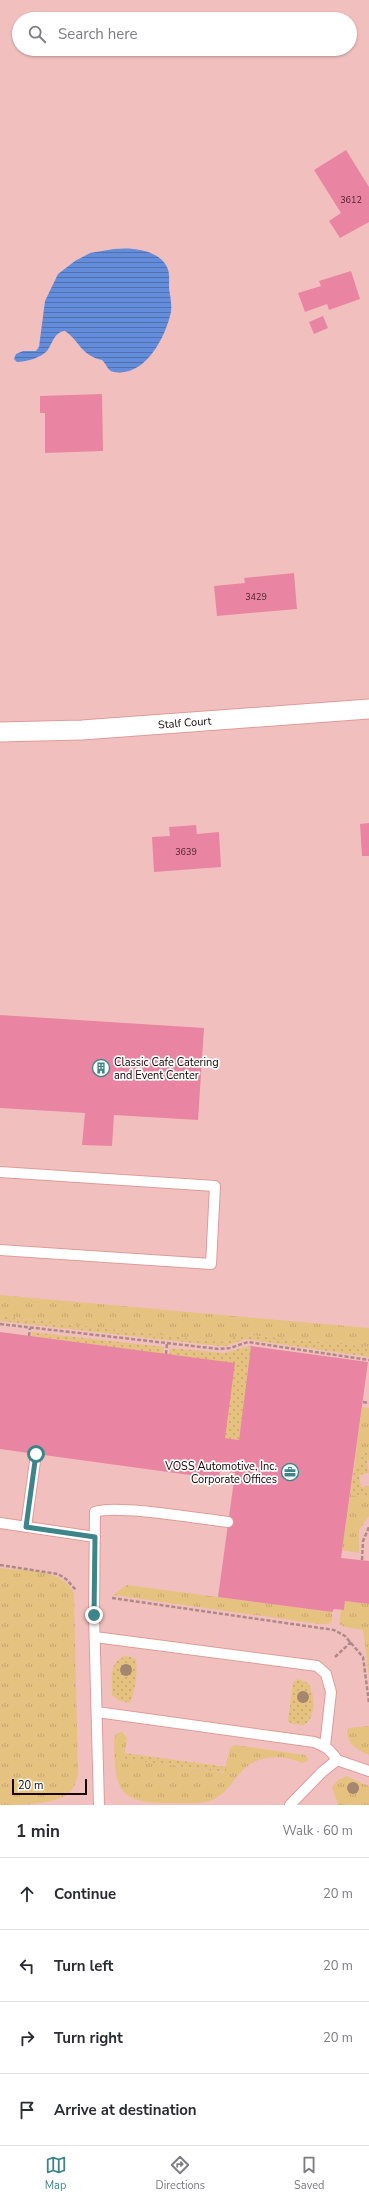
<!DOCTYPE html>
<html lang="en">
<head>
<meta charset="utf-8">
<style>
  body { margin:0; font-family:"Nunito Sans",sans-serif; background:#f2f2f3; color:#2b2b33 }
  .scale { position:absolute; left:12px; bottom:10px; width:75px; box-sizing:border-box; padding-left:4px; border:2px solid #1a0404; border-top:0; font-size:11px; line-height:14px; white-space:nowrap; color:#1a0404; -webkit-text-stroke:3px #fcfcfc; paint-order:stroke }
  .stop { position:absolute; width:12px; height:12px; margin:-9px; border:3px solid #3d858a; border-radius:50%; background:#fff }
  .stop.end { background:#3d858a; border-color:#fff; box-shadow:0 1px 4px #0008 }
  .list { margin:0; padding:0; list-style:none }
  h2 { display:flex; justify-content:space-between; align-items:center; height:52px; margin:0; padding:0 16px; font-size:17px }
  h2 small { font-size:13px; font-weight:400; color:#7c7c81 }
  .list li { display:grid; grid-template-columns:26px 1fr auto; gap:12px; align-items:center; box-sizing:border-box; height:72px; padding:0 16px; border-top:1px solid #e1e1e2 }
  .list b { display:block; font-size:15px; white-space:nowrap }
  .list em { font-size:13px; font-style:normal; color:#7c7c81 }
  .icon { flex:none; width:22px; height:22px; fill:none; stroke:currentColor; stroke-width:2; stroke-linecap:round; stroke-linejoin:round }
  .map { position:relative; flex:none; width:369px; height:1805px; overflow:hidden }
  .search { position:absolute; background:#fff; box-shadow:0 1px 3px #0004; left:12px; right:12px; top:12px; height:44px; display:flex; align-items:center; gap:10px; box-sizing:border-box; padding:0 14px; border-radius:22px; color:#7c7c81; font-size:15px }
  .sheet { height:340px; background:#fff }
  nav { display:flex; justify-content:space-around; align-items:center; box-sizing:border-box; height:56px; border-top:1px solid #e1e1e2; background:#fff; font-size:11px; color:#7c7c81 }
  nav a { display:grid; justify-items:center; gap:2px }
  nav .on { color:#3d858a }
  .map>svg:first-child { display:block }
</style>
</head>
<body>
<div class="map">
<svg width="369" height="1805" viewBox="0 0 369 1805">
  <defs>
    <pattern id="grass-tufts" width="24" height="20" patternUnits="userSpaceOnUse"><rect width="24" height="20" fill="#e6c281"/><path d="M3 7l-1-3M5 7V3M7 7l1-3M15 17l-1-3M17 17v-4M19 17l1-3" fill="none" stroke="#c5a56e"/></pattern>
    <pattern id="garden-dots" width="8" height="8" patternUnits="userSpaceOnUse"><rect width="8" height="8" fill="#e6c281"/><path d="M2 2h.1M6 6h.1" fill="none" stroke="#c5a56e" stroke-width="1.8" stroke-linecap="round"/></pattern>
    <pattern id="water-rules" width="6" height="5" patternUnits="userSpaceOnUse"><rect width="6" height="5" fill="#638dda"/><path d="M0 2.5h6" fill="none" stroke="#5171af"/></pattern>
  </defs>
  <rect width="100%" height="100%" fill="#fbcfcd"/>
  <path fill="#f1c0be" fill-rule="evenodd" d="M0,0H369V1805H0ZM19,19H350V49H19Z"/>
  <path fill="url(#grass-tufts)" d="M0,1295L369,1328V1347L248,1335H240L221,1342L0,1316Z
    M362,1407L369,1408V1450C361,1454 361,1463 354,1469Z
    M350,1495L364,1496L369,1501V1516L359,1530V1553L342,1550Z
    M0,1568C24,1571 62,1568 74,1593L78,1776C76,1780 75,1786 72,1790C60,1805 20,1805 0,1805Z
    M127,1585L332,1612V1621L327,1624H319L113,1595Z
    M345,1601L369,1604V1676L363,1630L345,1627L339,1624L341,1610H344Z
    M369,1726V1755C358,1751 344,1742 348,1728Z
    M122,1732L127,1738L124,1758L224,1773L230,1748L235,1745L305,1755L309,1760L302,1763C283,1754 256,1755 242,1771C232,1781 227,1793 214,1799C202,1805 185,1803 172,1803C115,1804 115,1788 114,1738L117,1733Z
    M346,1776L369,1786V1805H338L332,1787L337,1781Z"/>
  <path fill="url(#garden-dots)" d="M0,1316L221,1342L240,1335H248L369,1347V1357L246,1339L226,1346H219L0,1321Z
    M32,1332L164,1347L163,1354L32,1336Z
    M251,1346L239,1440L225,1438L169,1355L170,1348L225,1353L240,1348Z
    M369,1450V1460L367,1461L369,1473L359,1475L361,1487L369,1486V1501L364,1496L350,1495L354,1469C361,1463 361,1454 369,1450Z
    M127,1656L136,1659C138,1672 135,1691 130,1703L118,1700L112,1695C112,1679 108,1660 127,1656Z
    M298,1679L308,1683C315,1694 317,1717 304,1725L292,1724L288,1721L293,1682Z
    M124,1753L227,1767L226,1771L221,1772L126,1759L124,1757Z"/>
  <path fill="url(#water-rules)" d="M114,249C131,247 158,249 167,267C170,273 169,281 169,288C170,297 173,306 170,316C164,339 145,377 114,372C108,372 106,363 102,360C80,355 80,341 65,331C54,332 53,343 47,351C40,358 26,362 17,362L14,359L16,354L23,351H36L39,347L45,301L58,274L75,261L90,253Z"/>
  <path fill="#e985a2" d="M346,150L369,187V222L340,238L329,221L341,213L314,170Z
    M351,271L360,299L329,310L327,304L305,312L298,293L321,286L319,281Z
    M323,316L328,328L314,334L309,322Z
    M102,394L103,451L45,453V413H40V396Z
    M294,573L297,609L217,616L214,586L245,583L244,578Z
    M369,823V856H362L360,824Z
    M196,825L197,834L219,832L221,867L154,872L152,837L170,836L169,827Z
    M0,1015L204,1028L198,1120L114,1115L112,1146L82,1145L85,1113L0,1108Z
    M0,1332L235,1363L225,1438L239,1440L251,1346L368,1362L341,1558L369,1561V1604L345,1601L344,1610L334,1609L332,1612L218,1597L235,1473L220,1471L219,1479L0,1449Z"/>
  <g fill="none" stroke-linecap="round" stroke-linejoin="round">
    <g stroke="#e09b98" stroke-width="12">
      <path id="lane" d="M0,1172L215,1186L211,1264L0,1250
        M0,1523L95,1537
        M26,1527L36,1454
        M95,1637L317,1666L326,1674L331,1692L325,1746
        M97,1712L314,1742C325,1746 331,1750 337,1760
        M99,1805L94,1615L95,1512C115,1504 202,1519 228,1522
        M290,1805L322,1772L337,1760L369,1771"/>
    </g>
    <g stroke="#e09b98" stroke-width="21">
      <g id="street">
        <path id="s1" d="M0,732L82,730L369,709"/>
      </g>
    </g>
    <path stroke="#ae8988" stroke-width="2.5" stroke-dasharray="4 2" stroke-linecap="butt" d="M0,1324L219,1349L230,1348L248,1342L369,1360
      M29,1336L30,1328
      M166,1354L167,1343
      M363,1402L369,1403
      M362,1560L363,1541L369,1527
      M0,1565L58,1574L66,1579L76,1590
      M112,1598L334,1630L345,1636L363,1657L369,1703
      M335,1657L351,1642"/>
    <use href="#lane" stroke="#fff" stroke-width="10"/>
    <use href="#street" stroke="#fff" stroke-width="19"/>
  </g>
  <g fill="#a58670">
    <circle cx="126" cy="1670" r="6"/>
    <circle cx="303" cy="1697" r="6"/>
    <circle cx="353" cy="1788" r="6"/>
  </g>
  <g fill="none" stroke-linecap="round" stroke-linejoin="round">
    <path stroke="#3d858a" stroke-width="5" d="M36,1454L26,1527L95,1537L94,1615"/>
  </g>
  <defs>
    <g id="building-ring" transform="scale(0.9)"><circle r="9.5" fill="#fcfcfc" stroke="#3d858a" stroke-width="1.5"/><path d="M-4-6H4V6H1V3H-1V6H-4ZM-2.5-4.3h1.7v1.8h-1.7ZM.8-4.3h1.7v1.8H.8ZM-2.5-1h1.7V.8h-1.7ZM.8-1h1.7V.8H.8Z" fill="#3d858a"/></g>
    <g id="office-ring" transform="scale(0.9)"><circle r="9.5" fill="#fcfcfc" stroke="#3d858a" stroke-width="1.5"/><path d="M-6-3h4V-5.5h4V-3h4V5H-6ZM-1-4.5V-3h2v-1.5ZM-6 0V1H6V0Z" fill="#3d858a"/></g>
  </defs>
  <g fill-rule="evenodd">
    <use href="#building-ring" x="101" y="1068"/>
    <use href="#office-ring" x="290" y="1472"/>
  </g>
  <g text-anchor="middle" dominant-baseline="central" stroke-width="3.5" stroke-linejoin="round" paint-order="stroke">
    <g font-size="9" fill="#4e242c">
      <text x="351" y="200">3612</text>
      <text x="256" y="597">3429</text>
      <text x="186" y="852">3639</text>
    </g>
    <g font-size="11" fill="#1a0404" stroke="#fcfcfc">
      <text stroke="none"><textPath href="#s1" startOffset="185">Stalf Court</textPath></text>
    </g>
    <g font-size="11" fill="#1a0404" stroke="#fcfcfc" text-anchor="start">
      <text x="114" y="1062">Classic Cafe Catering<tspan x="114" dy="13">and Event Center</tspan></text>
      <text x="277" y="1466" text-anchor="end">VOSS Automotive, Inc.<tspan x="277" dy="13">Corporate Offices</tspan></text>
    </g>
  </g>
</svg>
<div class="scale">20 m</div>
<div class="stop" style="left:36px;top:1454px"></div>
<div class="stop end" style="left:94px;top:1615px"></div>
<div class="search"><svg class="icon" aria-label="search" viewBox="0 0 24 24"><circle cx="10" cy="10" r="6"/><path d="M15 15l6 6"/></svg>Search here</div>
</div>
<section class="sheet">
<h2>1 min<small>Walk · 60 m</small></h2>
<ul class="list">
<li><svg class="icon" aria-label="ahead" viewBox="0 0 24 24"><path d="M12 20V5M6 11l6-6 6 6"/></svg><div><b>Continue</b></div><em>20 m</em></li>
<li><svg class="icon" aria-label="left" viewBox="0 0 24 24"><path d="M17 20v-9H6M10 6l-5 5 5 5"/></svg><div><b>Turn left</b></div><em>20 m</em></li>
<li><svg class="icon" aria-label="right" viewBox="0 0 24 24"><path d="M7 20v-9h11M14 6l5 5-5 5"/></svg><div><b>Turn right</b></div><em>20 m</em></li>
<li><svg class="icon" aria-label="arrive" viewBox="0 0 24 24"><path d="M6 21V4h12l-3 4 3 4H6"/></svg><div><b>Arrive at destination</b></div></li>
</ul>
</section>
<nav>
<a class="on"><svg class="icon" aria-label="map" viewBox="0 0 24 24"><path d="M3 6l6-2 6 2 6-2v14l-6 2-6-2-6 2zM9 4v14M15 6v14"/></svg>Map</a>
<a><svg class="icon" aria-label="directions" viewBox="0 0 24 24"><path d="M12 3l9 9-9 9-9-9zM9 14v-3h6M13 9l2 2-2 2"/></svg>Directions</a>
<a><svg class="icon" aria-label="saved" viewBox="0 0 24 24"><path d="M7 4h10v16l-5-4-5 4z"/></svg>Saved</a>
</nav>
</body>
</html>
